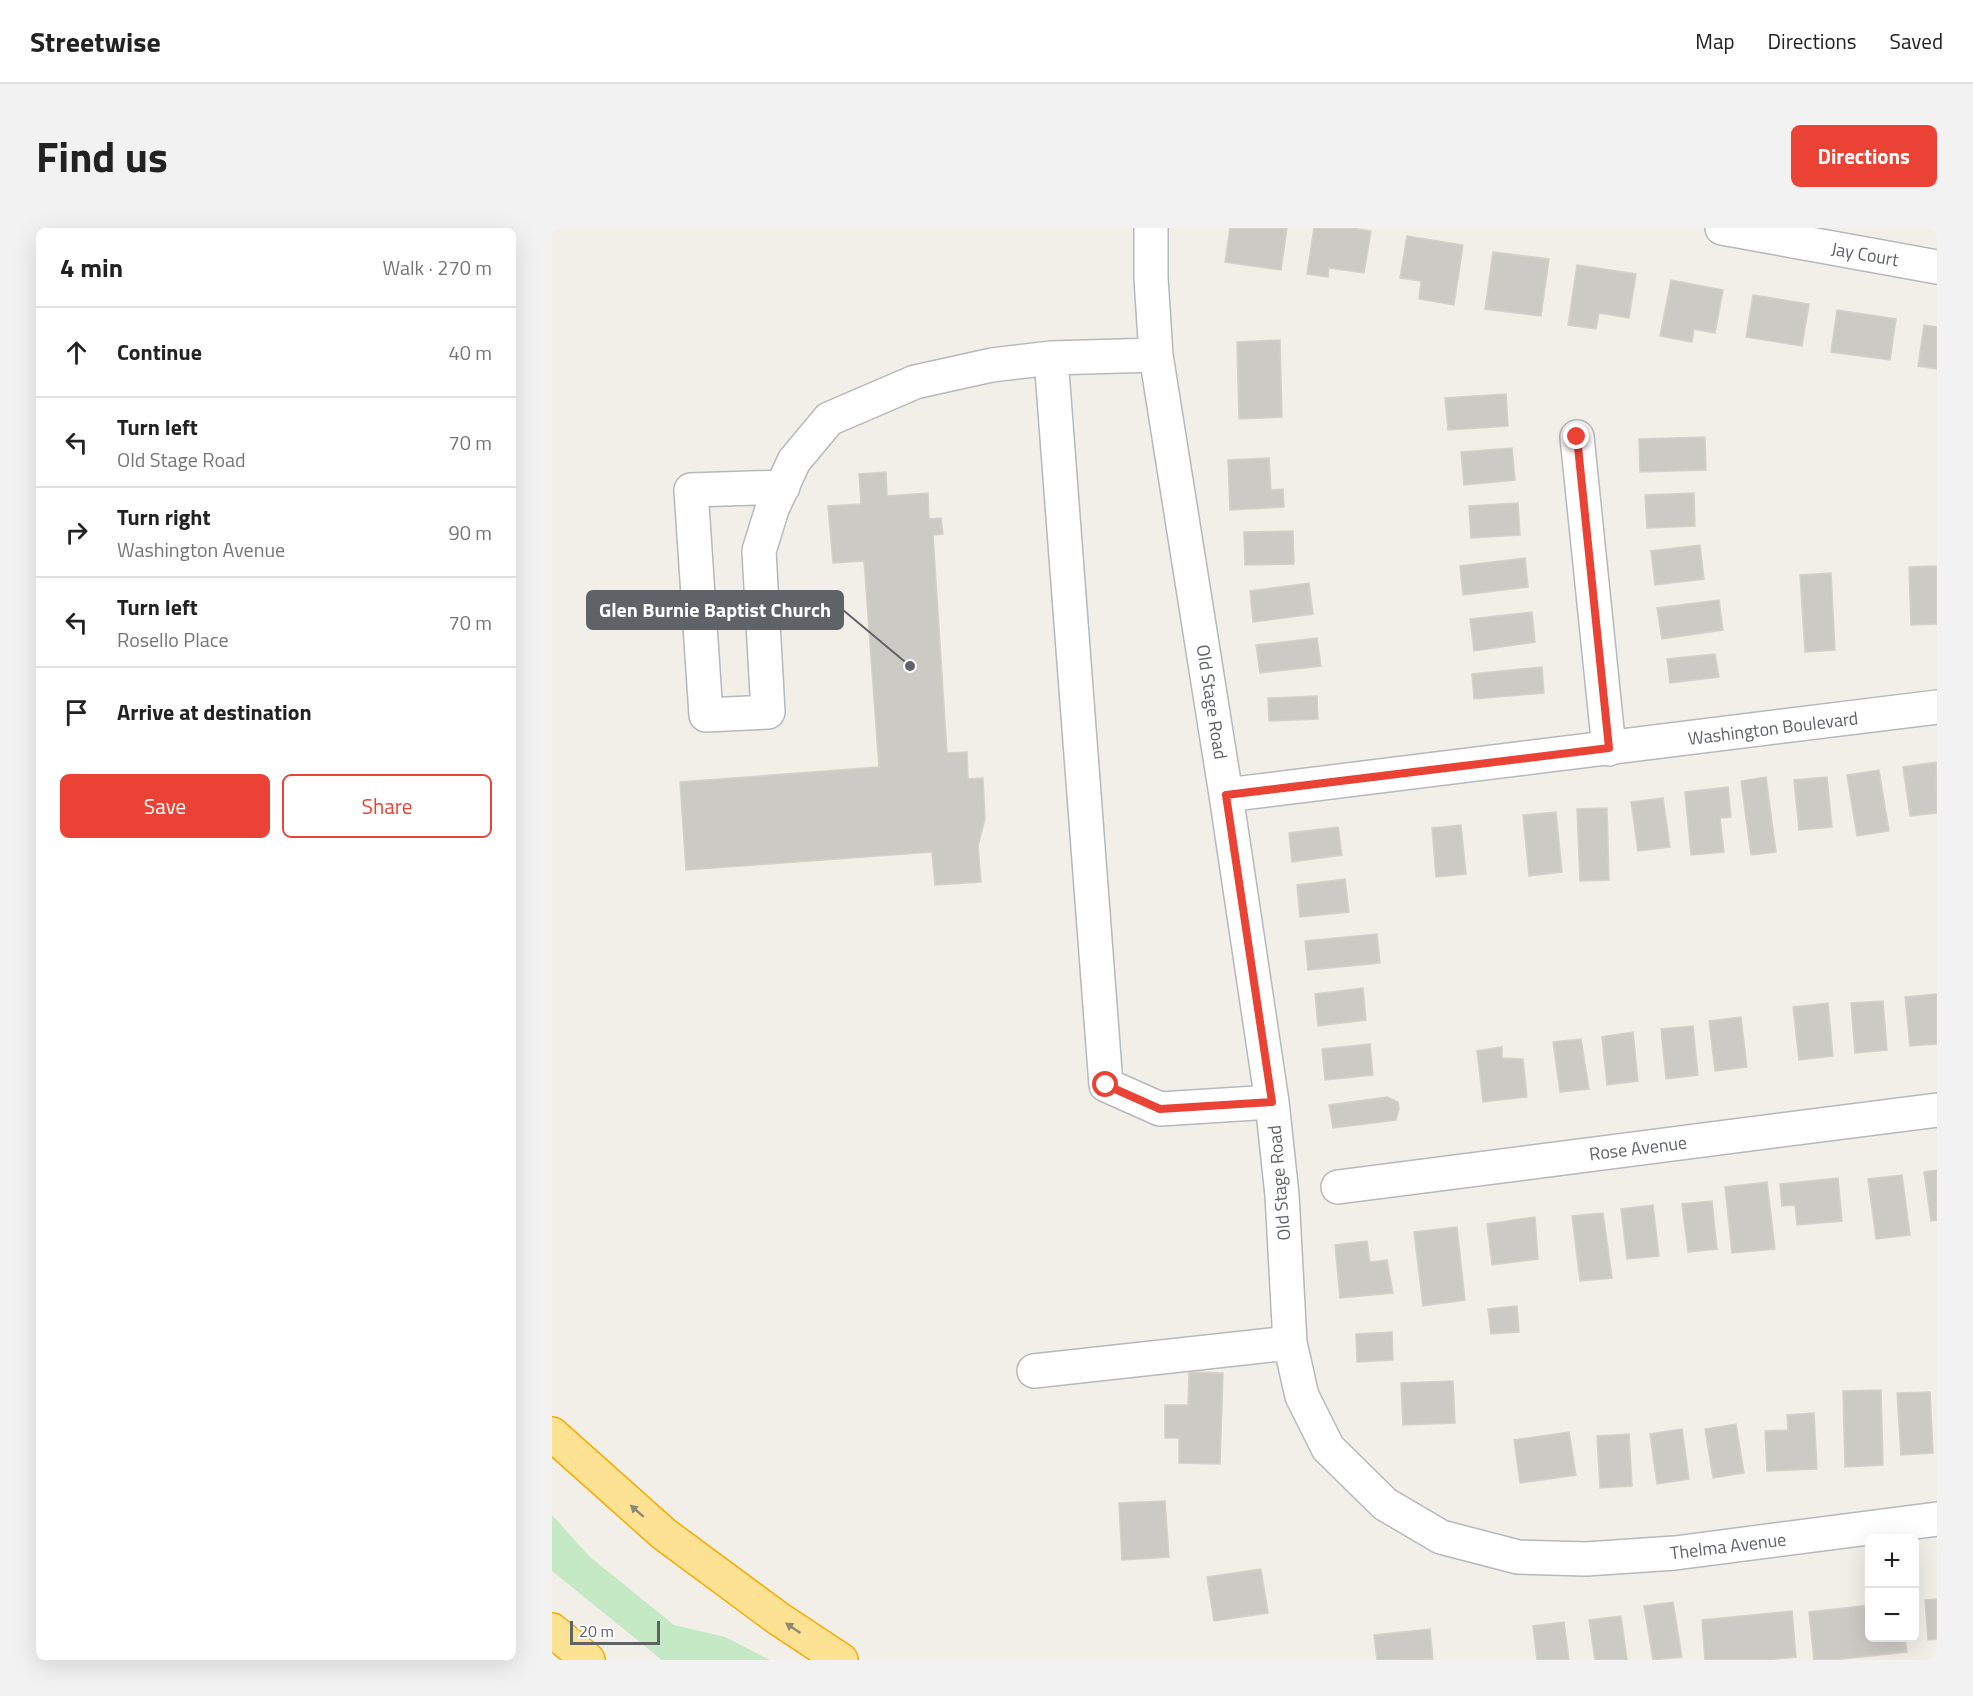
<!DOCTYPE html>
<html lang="en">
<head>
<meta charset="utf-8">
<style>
  body { margin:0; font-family:"Titillium Web",sans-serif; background:#f2f2f2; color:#222 }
  .controls { position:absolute; right:18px; bottom:18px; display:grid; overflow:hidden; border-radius:9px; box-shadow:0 6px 24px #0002 }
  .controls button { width:54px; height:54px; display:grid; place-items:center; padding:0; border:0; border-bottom:2px solid #e0e0e0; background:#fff; color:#222; font:30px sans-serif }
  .scale { position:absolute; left:18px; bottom:15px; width:90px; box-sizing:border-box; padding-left:6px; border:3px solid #5f6368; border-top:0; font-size:16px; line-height:21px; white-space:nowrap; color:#5f6368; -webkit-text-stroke:4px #fff; paint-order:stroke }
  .stop { position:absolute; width:18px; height:18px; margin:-14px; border:4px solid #ea4335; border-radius:50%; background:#fff }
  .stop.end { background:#ea4335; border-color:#fff; box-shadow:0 2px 6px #0008 }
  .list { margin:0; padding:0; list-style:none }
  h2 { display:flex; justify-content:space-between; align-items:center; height:78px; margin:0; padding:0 24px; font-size:26px }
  h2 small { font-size:20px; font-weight:400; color:#767676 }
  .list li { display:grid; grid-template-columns:39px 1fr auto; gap:18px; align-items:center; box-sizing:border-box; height:90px; padding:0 24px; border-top:2px solid #e0e0e0 }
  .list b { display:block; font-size:22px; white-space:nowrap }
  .list p { margin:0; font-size:20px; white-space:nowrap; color:#767676 }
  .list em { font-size:20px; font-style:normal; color:#767676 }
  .actions { display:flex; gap:12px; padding:18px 24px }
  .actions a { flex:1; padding:14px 0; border:2px solid #ea4335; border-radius:9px; text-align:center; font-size:21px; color:#ea4335 }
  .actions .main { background:#ea4335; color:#fff }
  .icon { flex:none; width:33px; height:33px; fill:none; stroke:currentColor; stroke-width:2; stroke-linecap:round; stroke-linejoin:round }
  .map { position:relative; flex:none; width:1385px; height:1432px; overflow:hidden; border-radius:9px }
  header { display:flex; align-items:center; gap:36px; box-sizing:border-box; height:84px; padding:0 30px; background:#fff; border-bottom:2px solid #e0e0e0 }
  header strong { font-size:28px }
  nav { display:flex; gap:33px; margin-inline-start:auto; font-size:21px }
  .intro { display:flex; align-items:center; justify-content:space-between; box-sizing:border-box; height:144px; padding:0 36px }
  h1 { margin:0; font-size:42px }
  .button { padding:15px 27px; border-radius:9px; background:#ea4335; color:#fff; font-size:21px; font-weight:700 }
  main { display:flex; gap:36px; padding:0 36px }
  aside { flex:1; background:#fff; border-radius:9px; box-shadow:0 6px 24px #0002 }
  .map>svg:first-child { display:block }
</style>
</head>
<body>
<header>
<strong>Streetwise</strong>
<nav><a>Map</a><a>Directions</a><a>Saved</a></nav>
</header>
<div class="intro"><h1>Find us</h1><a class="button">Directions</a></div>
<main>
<aside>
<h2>4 min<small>Walk · 270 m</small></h2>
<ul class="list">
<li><svg class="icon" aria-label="ahead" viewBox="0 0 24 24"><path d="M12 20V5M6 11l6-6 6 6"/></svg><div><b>Continue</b></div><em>40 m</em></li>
<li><svg class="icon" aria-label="left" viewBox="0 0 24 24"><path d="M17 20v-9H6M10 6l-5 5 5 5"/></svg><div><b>Turn left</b><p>Old Stage Road</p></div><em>70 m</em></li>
<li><svg class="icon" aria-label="right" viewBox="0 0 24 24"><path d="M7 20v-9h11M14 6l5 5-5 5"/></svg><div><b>Turn right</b><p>Washington Avenue</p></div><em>90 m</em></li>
<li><svg class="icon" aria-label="left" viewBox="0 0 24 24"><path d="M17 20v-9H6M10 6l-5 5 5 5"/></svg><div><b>Turn left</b><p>Rosello Place</p></div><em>70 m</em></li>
<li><svg class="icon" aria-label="arrive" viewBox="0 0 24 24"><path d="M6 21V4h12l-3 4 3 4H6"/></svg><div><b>Arrive at destination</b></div></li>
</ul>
<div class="actions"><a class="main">Save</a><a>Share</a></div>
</aside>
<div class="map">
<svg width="1385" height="1432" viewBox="0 0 1385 1432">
  <rect width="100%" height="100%" fill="#f1efe8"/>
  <path fill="#c5e8c5" d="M0,1287L38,1329L122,1397L173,1409L218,1432H110L0,1343Z"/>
  <path fill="#cccac5" stroke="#d6d1c6" stroke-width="1.5" d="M678,0H735L729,42L673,34Z
    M762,0H800L819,3L812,45L777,40L776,49L755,46Z
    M855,8L911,17L902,77L867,71L869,53L848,50Z
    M941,24L997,31L989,88L933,81Z
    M1025,37L1084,46L1077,90L1047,85L1044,101L1016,97Z
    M1119,52L1171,62L1163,105L1142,101L1140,114L1108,108Z
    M1201,67L1257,76L1250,118L1194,109Z
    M1285,82L1344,91L1338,132L1279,124Z
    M1372,97L1385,99V141L1366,138Z
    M728,112L730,189L687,191L685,114Z
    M954,166L956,198L896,202L893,170Z
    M1153,209L1154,242L1088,244L1087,211Z
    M960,220L963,252L912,257L909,224Z
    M717,230L719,262L731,261L732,279L678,282L676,232Z
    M334,244L335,268L376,265L377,291L389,290L391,306L381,307L395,525L415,524L416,551L431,550L433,591L426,618L429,654L383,657L380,624L134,642L128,554L327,539L312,333L281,335L276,278L309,276L307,246Z
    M1142,265L1143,298L1095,300L1093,267Z
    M966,275L968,307L919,310L917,278Z
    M741,303L742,336L693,337L692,304Z
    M1148,317L1152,351L1103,357L1099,323Z
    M973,330L976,359L911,367L908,338Z
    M1385,338V396L1359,397L1357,339Z
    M1279,345L1283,422L1253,424L1248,347Z
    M757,355L761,386L701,394L698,363Z
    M1167,372L1171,402L1110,411L1105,380Z
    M980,384L983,414L922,423L918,391Z
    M765,410L769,438L708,445L704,417Z
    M1163,426L1167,449L1118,455L1115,431Z
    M990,439L992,465L922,471L920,446Z
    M765,468L766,491L717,493L716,470Z
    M1384,534L1385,585L1358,588L1351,539Z
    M1327,542L1337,603L1305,608L1295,547Z
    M1214,549L1224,624L1199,627L1189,553Z
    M1275,549L1280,599L1247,602L1242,552Z
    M1176,559L1179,589L1168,590L1172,624L1139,627L1133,564Z
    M1111,570L1118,619L1086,623L1079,574Z
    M1055,580L1057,652L1028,653L1025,581Z
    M1004,584L1010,644L977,648L971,587Z
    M909,597L914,646L884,649L880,600Z
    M786,599L790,627L740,634L737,605Z
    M793,651L797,684L748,689L745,657Z
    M825,706L828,735L756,742L753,713Z
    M811,760L814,792L766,798L763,766Z
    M1385,766V816L1358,818L1353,769Z
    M1331,773L1335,822L1303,825L1299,775Z
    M1276,775L1281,828L1247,832L1241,779Z
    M1189,789L1195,839L1163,843L1157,793Z
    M1141,798L1146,847L1114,851L1109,801Z
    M1081,804L1086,853L1055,857L1050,809Z
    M1029,811L1037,861L1008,864L1001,814Z
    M818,816L821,847L773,852L770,821Z
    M950,819V830L971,831L975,869L931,874L925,823Z
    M835,869L846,874L847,881L844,892L781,900L777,877Z
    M1385,942V992L1379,993L1372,944Z
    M1350,947L1358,1007L1324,1011L1316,951Z
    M1286,950L1290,993L1245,997L1243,977L1230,978L1228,956Z
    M1215,954L1223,1021L1180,1025L1173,959Z
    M1160,973L1165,1021L1136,1024L1130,976Z
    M1101,977L1107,1028L1075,1031L1069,981Z
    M1051,985L1060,1050L1028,1053L1020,988Z
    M983,989L986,1031L940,1037L935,996Z
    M905,999L913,1072L871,1078L862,1004Z
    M815,1013L818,1034L835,1032L841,1065L788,1070L783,1017Z
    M965,1078L967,1104L939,1106L936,1081Z
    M840,1104L841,1132L805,1134L804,1106Z
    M637,1144L671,1145L668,1236L627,1235V1210H613V1177H636Z
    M901,1153L903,1195L851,1197L849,1155Z
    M1329,1162L1331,1237L1293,1239L1291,1163Z
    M1378,1164L1381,1225L1349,1227L1345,1165Z
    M1262,1185L1265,1241L1215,1243L1213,1203L1236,1202L1235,1187Z
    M1184,1196L1192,1245L1161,1250L1153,1201Z
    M1130,1201L1137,1251L1105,1256L1098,1206Z
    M1017,1204L1024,1247L968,1255L962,1212Z
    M1077,1206L1080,1258L1048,1260L1045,1208Z
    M613,1273L617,1329L570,1332L567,1275Z
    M709,1341L716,1385L662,1393L655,1349Z
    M1385,1371V1411L1376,1412L1373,1372Z
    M1121,1374L1130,1429L1101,1432L1092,1378Z
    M1318,1377V1410H1353L1355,1424L1281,1432H1262L1257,1384Z
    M1240,1383L1244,1429L1214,1432H1153L1150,1392Z
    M1069,1388L1075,1432H1043L1037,1392Z
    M1012,1394L1017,1432H985L981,1398Z
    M878,1401L881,1431L825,1432L822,1407Z"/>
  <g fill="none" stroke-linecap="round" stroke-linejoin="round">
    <g stroke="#b5b8bc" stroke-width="36">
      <path id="minor" d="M599,0V50L604,127L674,567L720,874L730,967L738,1115L750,1168L776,1220L833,1276L889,1309L966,1329L1034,1331L1123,1325L1385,1291
        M1170,0L1385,39
        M499,130L554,857L608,881L720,874
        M1025,209L1057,521
        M231,259L139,262L154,487L216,484L207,323L220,281L242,233L277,191L363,154L440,137L499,130L604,127
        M674,567L1385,479
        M786,959L1385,882
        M482,1143L738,1115"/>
    </g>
    <g stroke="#f9ab00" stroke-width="36">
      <path id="highway" d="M0,1206L112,1306L227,1391L289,1432
        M0,1402L36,1432"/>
    </g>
    <use href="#minor" stroke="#fff" stroke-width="33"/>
    <use href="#highway" stroke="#fde293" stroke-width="33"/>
  </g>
  <defs><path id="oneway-solid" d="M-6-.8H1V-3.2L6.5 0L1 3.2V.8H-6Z" transform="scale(1.5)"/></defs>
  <g fill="#8e8975">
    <use href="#oneway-solid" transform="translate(85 1283) rotate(-139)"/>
    <use href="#oneway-solid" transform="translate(241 1400) rotate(-146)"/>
  </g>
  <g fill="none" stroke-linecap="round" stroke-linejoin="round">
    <path stroke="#ea4335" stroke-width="8" d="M554,857L608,881L720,874L674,567L1057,520L1025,209"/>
  </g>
  <g text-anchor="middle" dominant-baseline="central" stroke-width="5" stroke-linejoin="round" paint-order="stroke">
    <g font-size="18" fill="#5f6368" stroke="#fff">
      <text transform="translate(1313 26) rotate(10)">Jay Court</text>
      <text transform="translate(660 474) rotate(81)">Old Stage Road</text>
      <text transform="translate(1221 500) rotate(-7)">Washington Boulevard</text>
      <text transform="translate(1086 920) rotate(-7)">Rose Avenue</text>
      <text transform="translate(727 955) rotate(-95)">Old Stage Road</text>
      <text transform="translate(1176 1318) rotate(-7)">Thelma Avenue</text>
    </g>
  </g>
  <path fill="none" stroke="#5f6368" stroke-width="2" d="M358 438L291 382"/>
  <circle fill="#5f6368" stroke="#fff" stroke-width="2" cx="358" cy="438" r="6"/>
  <rect fill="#5f6368" stroke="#5f6368" stroke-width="2" x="35" y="363" width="256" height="38" rx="6"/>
  <g font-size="20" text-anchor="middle" font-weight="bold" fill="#fff">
    <text x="163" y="389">Glen Burnie Baptist Church</text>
  </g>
</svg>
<div class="controls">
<button>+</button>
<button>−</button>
</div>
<div class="scale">20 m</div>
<div class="stop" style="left:554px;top:857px"></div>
<div class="stop end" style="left:1025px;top:209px"></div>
</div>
</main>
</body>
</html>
